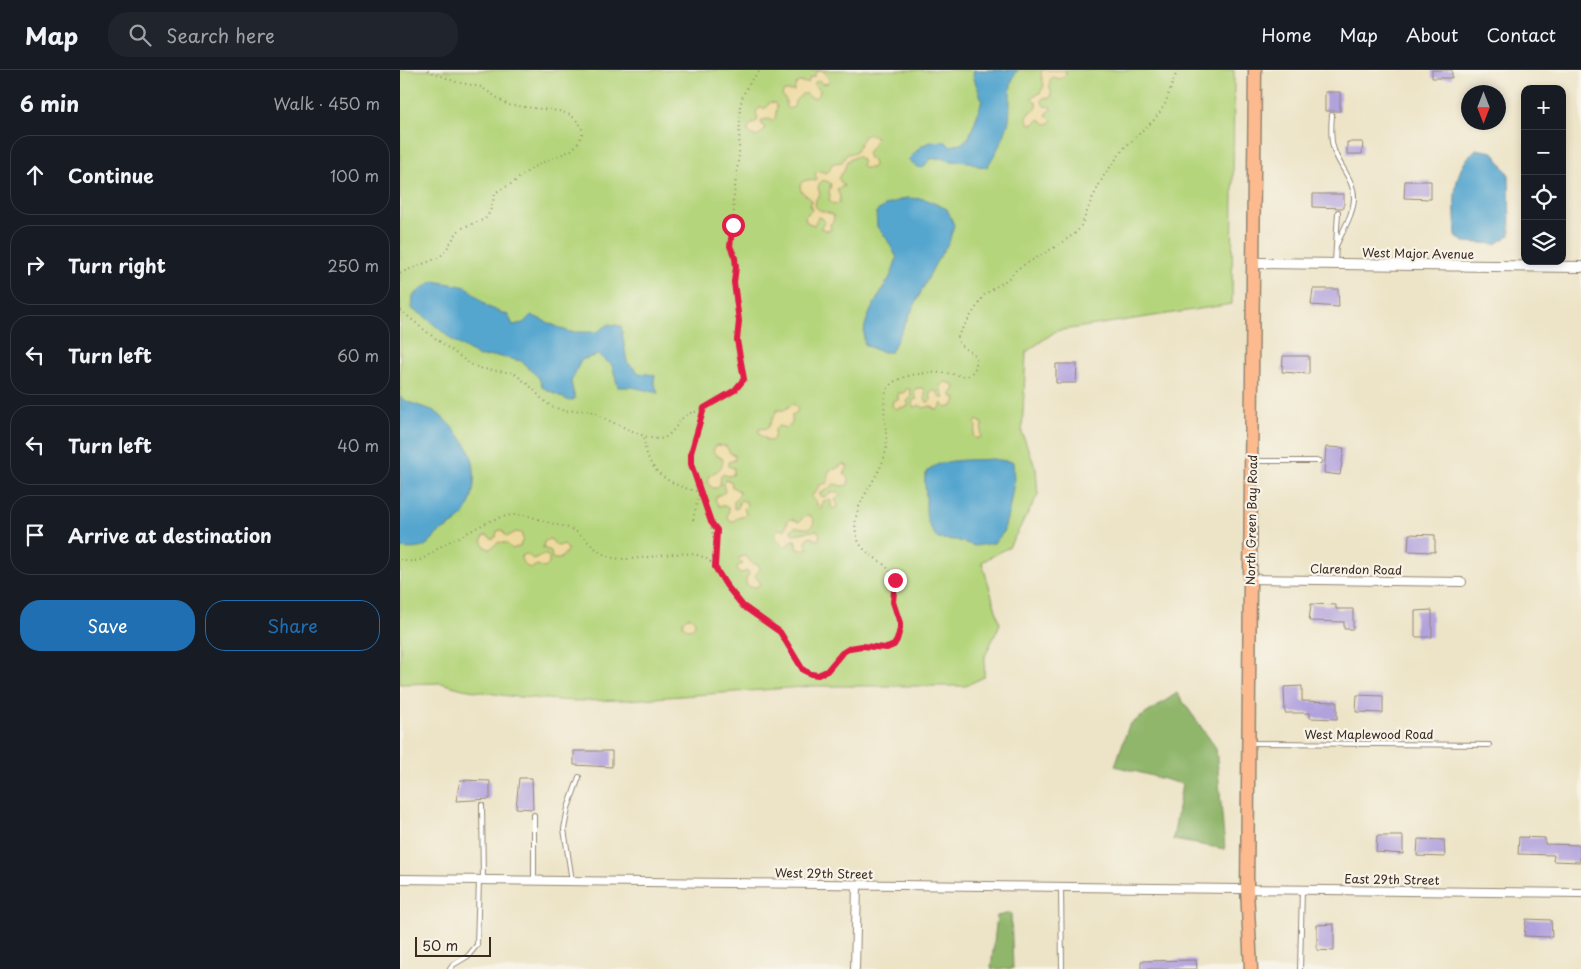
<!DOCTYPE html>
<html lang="en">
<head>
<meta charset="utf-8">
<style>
  body { margin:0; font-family:"Playpen Sans",sans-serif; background:#20242c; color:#f1f3f6 }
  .controls { position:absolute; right:15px; top:15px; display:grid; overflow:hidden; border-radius:10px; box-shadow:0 2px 8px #0003 }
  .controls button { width:45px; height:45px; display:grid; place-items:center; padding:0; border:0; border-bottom:1px solid #363941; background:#171b24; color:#f1f3f6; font:25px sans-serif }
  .compass { position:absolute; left:1061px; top:15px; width:45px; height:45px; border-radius:50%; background:#171b24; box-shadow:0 2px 8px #0003; rotate:180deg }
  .scale { position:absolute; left:15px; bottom:12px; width:76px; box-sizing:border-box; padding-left:5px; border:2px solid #3b2a1e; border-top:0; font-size:14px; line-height:18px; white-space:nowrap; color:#3b2a1e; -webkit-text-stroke:4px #f7f3e8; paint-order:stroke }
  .stop { position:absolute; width:15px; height:15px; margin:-11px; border:4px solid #e11d48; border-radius:50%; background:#fff }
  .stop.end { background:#e11d48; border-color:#fff; box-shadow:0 1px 5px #0008 }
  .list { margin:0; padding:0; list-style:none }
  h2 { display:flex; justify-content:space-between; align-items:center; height:65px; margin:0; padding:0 20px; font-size:21px }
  h2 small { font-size:16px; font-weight:400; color:#9ea1a6 }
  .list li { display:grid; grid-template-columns:32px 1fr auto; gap:15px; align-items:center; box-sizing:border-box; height:80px; margin:0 10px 10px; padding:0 10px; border:1px solid #363941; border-radius:20px }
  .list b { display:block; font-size:19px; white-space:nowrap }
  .list em { font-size:16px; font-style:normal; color:#9ea1a6 }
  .actions { display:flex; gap:10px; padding:15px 20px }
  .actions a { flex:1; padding:11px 0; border:1px solid #1f6fb2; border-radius:20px; text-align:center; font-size:18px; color:#1f6fb2 }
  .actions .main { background:#1f6fb2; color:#fff }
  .icon { flex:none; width:28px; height:28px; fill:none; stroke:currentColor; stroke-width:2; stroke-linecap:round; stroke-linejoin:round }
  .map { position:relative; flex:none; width:1181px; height:899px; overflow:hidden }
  header { display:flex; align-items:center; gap:30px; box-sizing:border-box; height:70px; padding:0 25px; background:#171b24; border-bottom:1px solid #363941 }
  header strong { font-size:24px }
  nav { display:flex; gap:28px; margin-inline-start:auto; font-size:18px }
  .search { width:350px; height:45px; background:#20242c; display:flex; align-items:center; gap:12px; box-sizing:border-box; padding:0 18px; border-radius:20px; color:#9ea1a6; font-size:19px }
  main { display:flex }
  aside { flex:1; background:#171b24 }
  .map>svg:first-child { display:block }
</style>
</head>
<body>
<header>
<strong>Map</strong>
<div class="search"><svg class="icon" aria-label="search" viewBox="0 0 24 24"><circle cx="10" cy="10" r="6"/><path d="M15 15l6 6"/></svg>Search here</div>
<nav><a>Home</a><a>Map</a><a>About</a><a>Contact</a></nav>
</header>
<main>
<aside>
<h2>6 min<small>Walk · 450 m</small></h2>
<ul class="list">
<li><svg class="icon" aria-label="ahead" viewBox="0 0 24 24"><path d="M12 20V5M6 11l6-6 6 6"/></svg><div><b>Continue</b></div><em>100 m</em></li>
<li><svg class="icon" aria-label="right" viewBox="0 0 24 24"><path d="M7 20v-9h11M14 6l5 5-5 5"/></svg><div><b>Turn right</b></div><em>250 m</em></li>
<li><svg class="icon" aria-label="left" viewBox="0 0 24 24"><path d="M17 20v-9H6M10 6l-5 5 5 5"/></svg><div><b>Turn left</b></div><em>60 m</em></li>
<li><svg class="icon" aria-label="left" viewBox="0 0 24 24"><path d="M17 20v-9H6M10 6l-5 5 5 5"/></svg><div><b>Turn left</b></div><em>40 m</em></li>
<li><svg class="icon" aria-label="arrive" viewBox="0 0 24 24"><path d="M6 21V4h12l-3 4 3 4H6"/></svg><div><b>Arrive at destination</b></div></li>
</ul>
<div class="actions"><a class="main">Save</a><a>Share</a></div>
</aside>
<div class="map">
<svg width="1181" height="899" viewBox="0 0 1181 899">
  <rect width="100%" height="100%" fill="#f7f3e8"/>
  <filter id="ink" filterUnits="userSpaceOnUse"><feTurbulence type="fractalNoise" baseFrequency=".02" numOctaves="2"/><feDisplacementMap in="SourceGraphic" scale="10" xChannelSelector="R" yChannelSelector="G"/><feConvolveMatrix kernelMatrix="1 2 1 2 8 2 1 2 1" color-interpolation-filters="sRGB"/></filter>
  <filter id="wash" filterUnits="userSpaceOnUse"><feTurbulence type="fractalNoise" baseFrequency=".0096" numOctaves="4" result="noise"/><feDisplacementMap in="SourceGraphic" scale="20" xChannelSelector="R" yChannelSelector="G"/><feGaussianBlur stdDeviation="1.12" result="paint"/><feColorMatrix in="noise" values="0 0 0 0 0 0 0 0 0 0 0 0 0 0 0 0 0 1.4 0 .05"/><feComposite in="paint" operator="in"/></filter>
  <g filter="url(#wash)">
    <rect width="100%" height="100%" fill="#ede4c7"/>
    <path fill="#b5d57c" stroke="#78804d" d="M0,0H834L832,234L656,261L626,282L622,363L636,399L638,425L609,477L582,492L600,554L585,586L584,607L565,616H416L227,630L173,631L108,626L63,619L41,613L0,614Z"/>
    <path fill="#90b66c" stroke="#667045" d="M777,623L816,678L825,779L773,770L782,714L715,696L729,655Z
      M611,843L613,899H591L597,846Z"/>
    <path fill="#eeda9e" stroke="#94825e" d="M420,0L425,2L429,10L428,13L422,14L419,10L416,11L414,15L420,20L419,25L414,28L410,27L407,24H402L395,31L394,37L388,39L386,37V30L382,25L384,21H394L396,14L399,12L408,13L410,8L415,6V3Z
      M642,0H665L666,4L660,9L652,7C646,14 653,20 651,28H643L641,30L644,36L651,37V41L648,42L646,45L652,50L650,53L646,54L639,49L634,54H629L627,49L629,42L635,40L637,37L636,32L632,29L633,26L640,23L644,16L641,4Z
      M370,32L375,33L377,37L375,49L373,51L368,49L362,50L361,53L365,58L364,61L356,67L348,62L349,56L356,52L358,49L356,42L359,38H366Z
      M469,64L476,67L475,72L467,83L469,88L473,91L474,95L472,98H464L462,95V90L457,86L447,91L444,101L438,108L444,116L437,119L440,127L439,133L434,135L429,131L430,125L429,122L431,114C427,111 425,109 420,112L418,118L420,124L416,129L415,136C420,143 428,141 434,146L433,152L430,154L431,159L428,161L420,158L425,152L422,148L418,147L414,155L406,152L405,146L412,140L410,135L412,130L401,121L400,115L403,111L408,110L416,111L417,109L415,104L417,102L420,101L426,103L430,100L431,95L434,93L442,92L447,84L455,83L464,66Z
      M546,312L553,314L555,317L554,320L550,325L555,328L556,330L553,336L547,338L542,333L540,338L537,340L530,336L524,338L519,335L516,337H513L512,331L517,329L514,324L516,318H523L525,320V329L527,332H529L531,330L530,322L532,321H537L540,328H544L540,317L543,313Z
      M506,319H510L511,328L507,331L509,336L495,339L492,335L493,331L498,330V323H504Z
      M392,334L395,335L398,340L396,343L392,345C392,351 394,355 386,358L379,356C373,360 375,362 374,368L371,371L366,370L365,368L361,366L359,362V359L368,358L377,340H384Z
      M577,350L582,353L581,367L576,369L573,366L576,358L575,353Z
      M316,375L326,376L330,383L335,385V390L328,392V396L334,398V402L333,405L327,406L323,404L321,405L320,415L317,418H312L308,413L309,406C316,401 323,400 323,389L315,384L313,381Z
      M443,394L446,395L448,397L444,404L449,409L448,415L442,416L434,414L427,420L420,423V425L424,427L432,422H439L440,426L435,430L438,435L437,437L433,439L431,437V431L428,429L422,432L421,439H418L416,431L412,428V425L416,422L419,415L427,413L429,400L436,399Z
      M326,410L331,411L332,417L338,420L340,423L334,432V439L338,438L339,432L341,430L346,432L347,435L344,438L346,444L345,446L337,448L334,451H330L327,447L329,439L325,436H319L315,430L317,426L325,422L323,414Z
      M407,445L411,446L414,452C411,462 403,457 395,457L391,460V462L394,464L417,460L420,464L419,469L417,470L410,467L407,468L406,474L408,478L402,480L398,479L395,470H392L388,475L386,476C379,474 375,469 375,462L379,459L385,460L388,450L392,449L399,452L404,446Z
      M102,460L107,467L116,462L121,463L123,469L120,476L112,479L106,473L99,472L90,479L85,477L82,470L84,466L87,465L92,469L96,467L97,461Z
      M149,469L152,470L155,475L159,476L163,474L167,478V481L160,489H154L152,488L151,481L143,478L144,472Z
      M127,484L133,489L142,485H147L149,488V494L145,498L137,495L132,498C125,497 122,494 121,487L123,485Z
      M343,486H346C348,488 350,492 352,493C356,495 359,493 360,499L355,506L360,512V514L356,517H350L346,514V508L349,505L348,501L341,503L338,502L337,496L343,494L338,490L339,488Z
      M283 553a6 6 0 1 1 12 0a6 6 0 1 1-12 0Z"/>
    <path fill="#55a6cf" stroke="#486876" d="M574,0H618C605,16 613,35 608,54C604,69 595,84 587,97L578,96L570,92L549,91L542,88L530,89L523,98L517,97L508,90C524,74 521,72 545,71L550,76L561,74L569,67L577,46L582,30L573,6Z
      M1076,79L1093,82L1109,105L1110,165L1096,174L1064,172L1056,167C1055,134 1049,103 1076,79Z
      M506,128L525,129L547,139L554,155L549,172L535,194L491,282H481L465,275C458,254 480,225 490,207C493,201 494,195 497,188L487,169L477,157L476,142L486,135Z
      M34,211L67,217L88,237L108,245L113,255L123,253L131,245L169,262H197L209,254L221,256L227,292L239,303L255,305L254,312L258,323L232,317H218L212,295L198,285L181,290L171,312L175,329L169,331L142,317L139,308L121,291L96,286L79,287L52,270L23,245L12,239L13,226L24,217Z
      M0,327C10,334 21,336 32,340C42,344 61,367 67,376C78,395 76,425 65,443C58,453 47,457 37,464C34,467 31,472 26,475C19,480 8,479 0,478Z
      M592,389L613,392L614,412L609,441L603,463L594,473L575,476L556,470L538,469C525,452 526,447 526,426C526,421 524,413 525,407C530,386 576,391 592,389Z"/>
    <g id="blocks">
      <path fill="#b1a1dd" d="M1032,0H1052V8H1032Z
        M925,22H940V41H925Z
        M947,72H963L962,84H947Z
        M1005,111H1031V129L1004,128Z
        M913,124H944V138L913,137Z
        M913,219H938L939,237L911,235Z
        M883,286H909V304L882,302Z
        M656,294H677L676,313H656Z
        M926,377L944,378L940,405L924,403Z
        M1009,464L1035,465V482L1008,481Z
        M911,534L936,535V539H953V559H944V552L909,551Z
        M1032,540V567H1015V541Z
        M902,616V631L937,632V649L910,648V643H885L884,617Z
        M957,625L983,626V643L956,642Z
        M174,681H212V697L174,695Z
        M119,708H132L133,739L116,738Z
        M60,710L90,711V729L56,731Z
        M977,766H1003V784L976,782Z
        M1119,767L1145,768V774L1180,775V792L1153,791L1154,785L1118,784Z
        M1018,769L1044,770L1045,787L1017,786Z
        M1126,849L1151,850L1152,867L1124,866Z
        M934,854V881L917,880V855Z
        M796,890L797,899H741V891Z"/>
    </g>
  </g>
  <g filter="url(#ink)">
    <use href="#blocks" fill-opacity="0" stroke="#948772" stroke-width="1"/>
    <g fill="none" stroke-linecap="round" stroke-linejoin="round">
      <g stroke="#948772" stroke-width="6">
        <path id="service" d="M932,45C931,56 930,69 934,80C939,96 955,111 954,129C953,145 942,162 936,176
          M935,192L938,142
          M855,391H919
          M850,673L1089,675
          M82,735L83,810
          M134,810V745
          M172,811L164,759L168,738L179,707
          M661,817L662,899
          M50,899L53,895L68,886L77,875L79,810
          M900,899L902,819"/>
      </g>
      <g stroke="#948772" stroke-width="10">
        <path id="minor" d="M850,509L1062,512
          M0,809L1181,823
          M455,899L457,815"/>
      </g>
      <g stroke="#948772" stroke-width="12">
        <path id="tertiary" d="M854,193L1181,197"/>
      </g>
      <g stroke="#948772" stroke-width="15">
        <path id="primary" d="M851,899L847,819L855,0"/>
      </g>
      <path stroke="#948772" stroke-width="2" stroke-dasharray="1 4" stroke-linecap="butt" d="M0,203L38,188L44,183L58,161L64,157L85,149L90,142L95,124L98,121L113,113L121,106L137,95L172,80L178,73L182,64V57L177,51L171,45L159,41L108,35L81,17L56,12L27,0
        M0,240L27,262L70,294L83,299L114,303L131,317L143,330L151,336L165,341L186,340L193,342L216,354L244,366
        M304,339L291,383V394L300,422C268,415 245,401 244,366C250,368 258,370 264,368C273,364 278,351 286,345C291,342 295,342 300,341C303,340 307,336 310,335C324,328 336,322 344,309L337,270L339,251L334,212L336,197L335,188L331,181L330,169L334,143L333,133L339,84L340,37L343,25L352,9L361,0
        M300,422L311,452L317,460L315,497
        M293,450L299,424
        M0,490C22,495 27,485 43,475C50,471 58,468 65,464C85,453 105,441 129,446C135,448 141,450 147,452C156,455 166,456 175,461C188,469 197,485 214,488C240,493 283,476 305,488C319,496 325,515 334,526C340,534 348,541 356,546C364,551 374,554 380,562C390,574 398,605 416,605C433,605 437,582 453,577C466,574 485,585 495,574C508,560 494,547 493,533C492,520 497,512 489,500C480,488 464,485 458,470C446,438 477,414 485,385C490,366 479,334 488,318C497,303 531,302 547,303C553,304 560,306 566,306C571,305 573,301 576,297V286C568,279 557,277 558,265L585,224L608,209L617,199L655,177L677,162L682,154L692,129L703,107L724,78L753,51L760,42L765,34L776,4L779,0
        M310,492C321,479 310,465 311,452"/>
      <use href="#service" stroke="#fff" stroke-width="4"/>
      <use href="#minor" stroke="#fff" stroke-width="8"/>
      <use href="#tertiary" stroke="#fff" stroke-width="10"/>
      <use href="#primary" stroke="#fcba8e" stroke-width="12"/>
    </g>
  </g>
  <g fill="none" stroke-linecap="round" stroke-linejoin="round" filter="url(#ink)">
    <path stroke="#e11d48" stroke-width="6" d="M333,155L330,176L335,188L336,197L334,212L339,251L337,270L344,309L335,320L304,338L291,383V394L311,452L317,460L315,497L326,515L343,536L380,562L403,600L411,604L418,605L427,601L442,583L450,578L462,576L487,578L494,575L497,570L500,559V553L493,532L495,510"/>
  </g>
  <g text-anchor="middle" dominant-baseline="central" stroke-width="4.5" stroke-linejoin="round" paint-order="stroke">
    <g font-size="12" fill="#3b2a1e" stroke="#f7f3e8">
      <text transform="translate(1018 183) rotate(1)">West Major Avenue</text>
      <text transform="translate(851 450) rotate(-89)">North Green Bay Road</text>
      <text transform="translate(956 499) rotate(1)">Clarendon Road</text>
      <text x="969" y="664">West Maplewood Road</text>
      <text transform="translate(424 803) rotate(1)">West 29th Street</text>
      <text transform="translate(992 809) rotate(1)">East 29th Street</text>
    </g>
  </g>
</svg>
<div class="controls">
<button>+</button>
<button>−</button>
<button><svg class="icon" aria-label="locate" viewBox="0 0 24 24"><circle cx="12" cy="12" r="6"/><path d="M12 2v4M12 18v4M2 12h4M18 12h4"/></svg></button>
<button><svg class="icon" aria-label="layers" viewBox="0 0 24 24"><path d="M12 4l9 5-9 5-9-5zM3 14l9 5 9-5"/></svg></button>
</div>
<svg class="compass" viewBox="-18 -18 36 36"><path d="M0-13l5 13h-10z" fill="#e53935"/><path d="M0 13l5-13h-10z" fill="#9ea1a6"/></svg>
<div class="scale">50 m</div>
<div class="stop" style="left:333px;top:155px"></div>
<div class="stop end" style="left:495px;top:510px"></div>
</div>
</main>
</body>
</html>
